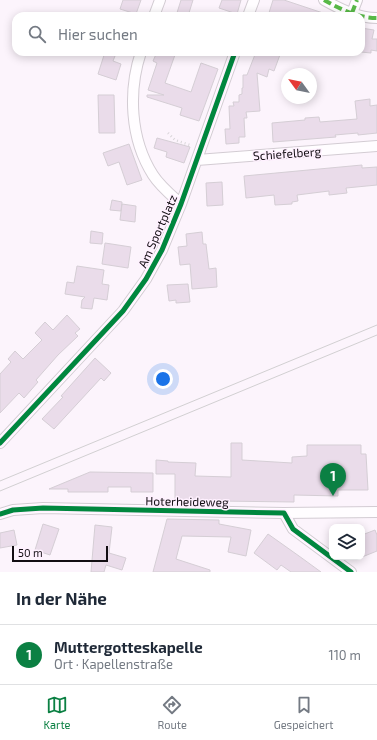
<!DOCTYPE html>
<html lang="de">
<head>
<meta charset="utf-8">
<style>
  body { margin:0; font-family:"Exo 2",sans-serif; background:#f6f6f7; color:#1f2937 }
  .controls { position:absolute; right:12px; bottom:12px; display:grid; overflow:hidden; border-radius:8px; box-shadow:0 2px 10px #0003 }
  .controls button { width:36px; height:36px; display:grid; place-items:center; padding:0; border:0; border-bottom:1px solid #e0e1e3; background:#fff; color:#1f2937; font:20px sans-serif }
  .compass { position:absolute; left:281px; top:68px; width:36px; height:36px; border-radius:50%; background:#fff; box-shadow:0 2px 10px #0003; rotate:303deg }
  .scale { position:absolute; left:12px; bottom:10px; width:96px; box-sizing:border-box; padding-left:4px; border:2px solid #120d12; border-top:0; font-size:11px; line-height:14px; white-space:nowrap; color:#120d12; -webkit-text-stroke:3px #fff1ff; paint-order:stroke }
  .you { position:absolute; left:163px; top:379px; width:14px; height:14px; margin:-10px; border:3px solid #fff; border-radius:50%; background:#1a73e8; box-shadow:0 0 0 6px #1a73e833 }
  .badge { display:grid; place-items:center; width:26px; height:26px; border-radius:50%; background:#0b8043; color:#fff; font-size:13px; font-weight:700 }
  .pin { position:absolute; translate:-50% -33px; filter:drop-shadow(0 1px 2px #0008) }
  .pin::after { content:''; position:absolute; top:21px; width:14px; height:12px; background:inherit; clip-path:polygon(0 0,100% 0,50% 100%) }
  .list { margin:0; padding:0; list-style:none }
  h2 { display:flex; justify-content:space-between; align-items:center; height:52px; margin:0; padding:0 16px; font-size:17px }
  h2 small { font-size:13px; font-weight:400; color:#747a83 }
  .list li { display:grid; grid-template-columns:26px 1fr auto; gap:12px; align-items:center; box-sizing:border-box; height:60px; padding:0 16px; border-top:1px solid #e0e1e3 }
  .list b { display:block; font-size:15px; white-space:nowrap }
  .list p { margin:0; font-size:13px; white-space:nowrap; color:#747a83 }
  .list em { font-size:13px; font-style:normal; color:#747a83 }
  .icon { flex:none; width:22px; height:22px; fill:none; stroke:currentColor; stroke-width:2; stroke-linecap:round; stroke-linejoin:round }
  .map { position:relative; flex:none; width:377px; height:572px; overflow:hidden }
  .search { position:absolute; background:#fff; box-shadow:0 2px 10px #0003; left:12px; right:12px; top:12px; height:44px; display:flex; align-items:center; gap:10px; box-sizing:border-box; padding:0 14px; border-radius:12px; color:#747a83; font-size:15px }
  .sheet { height:112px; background:#fff }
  nav { display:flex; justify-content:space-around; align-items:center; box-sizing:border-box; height:56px; border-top:1px solid #e0e1e3; background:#fff; font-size:11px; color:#747a83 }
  nav a { display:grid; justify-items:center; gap:2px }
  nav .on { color:#0b8043 }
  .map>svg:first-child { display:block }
</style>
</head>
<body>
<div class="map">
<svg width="377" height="572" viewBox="0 0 377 572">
  <rect width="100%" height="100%" fill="#fcf4fc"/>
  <path fill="#eadcea" stroke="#d5ced5" d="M123,0H141L136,14L120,9Z
    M181,0H193L188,16H176Z
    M222,0H241L237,14L219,8Z
    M273,0H284L326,14V16H268Z
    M361,28L374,30L372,39H377V51L371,50V53L361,52Z
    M105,52L115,56L113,61L121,64L116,80L98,74Z
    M157,52H176L165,83L191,92L201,63L218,69L199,121L180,115L182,108L147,97V95H164L148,90L157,63L153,61Z
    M256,52H281L274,71L269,69L267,77L257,73L260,111L246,112L247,118H244L245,137H239V143L226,144L225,129H230L229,106H234L233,102H239V95L242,94V88H243V75H247Z
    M98,95H114L115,133H99Z
    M370,99V106L377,105V133L358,135V133L346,134L335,135L336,137L273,142L272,123L305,120V118L319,117L320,122L357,119L355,101Z
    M157,138L190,147L184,163L166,157L167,152L154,148Z
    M129,144L142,180L127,185L119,162L108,166L103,153Z
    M362,165V168L377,167V185L346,188L347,193L329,195V191L297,195L298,201L292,202V204L275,205L274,195L246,198L244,176Z
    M222,182L223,205L207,206L206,183Z
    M112,200L122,202L121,211L110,210Z
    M122,204L136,206L135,222L120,220Z
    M91,231L103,233L102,244L90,243Z
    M202,232L203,244H206L209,269L216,268L217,287L192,289L190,264L180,265L178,247L187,246L186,234Z
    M105,243L131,247L128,268L102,264Z
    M77,266L104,270L102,284L109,285L107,300L94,298L92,309L81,308L82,300L85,297L65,294L67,282L74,283Z
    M188,284L190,302L176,303V300L169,301L167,285Z
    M67,315L80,329L75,333L78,336L58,355L36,380L38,382L24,398L19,393L0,413V374L11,362L8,359L15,351L23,359L42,340L35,333L45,322L53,330Z
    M95,358L111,373L104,381L101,378L54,429L42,419L63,397L61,396Z
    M231,443H242V460L292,463V457L307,456V445H361V454H366L368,490H338V496L294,495V502L219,501V502L175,500V474H156V460L168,461V462L196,463L195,476L231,477Z
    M90,472L153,473V492H131V487H108V492H68V489H49Z
    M167,519L219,520V524L251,530L246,556L228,552L231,537L182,536L176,559L210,570V572H153Z
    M43,524L59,529L50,555L35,550Z
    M95,525L112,527L109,553L126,558L122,570L106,565L104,572H91Z
    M14,530L17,545L0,548V533Z
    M375,530L377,535V551L362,557V535Z
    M268,534L299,556L321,572H291L281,565L277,570L254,553Z"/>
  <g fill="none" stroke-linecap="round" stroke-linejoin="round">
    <g stroke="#d3ccd3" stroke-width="12">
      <path id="street" d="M324,0C340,9 358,18 377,18
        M352,13L357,0
        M154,16L160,0
        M248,16L254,0
        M141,52C128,91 130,139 153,175C160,186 171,195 181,204
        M197,160L377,146
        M0,443L123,311L146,279L162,250L181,204L235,52
        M284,513L377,512
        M0,514L13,510L43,508L284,513L293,529L351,572"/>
    </g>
    <path stroke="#d9d6d9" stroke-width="2.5" stroke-dasharray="1 3" stroke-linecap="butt" d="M168,133L175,140L190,145"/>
    <use href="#street" stroke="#fffdff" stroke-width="10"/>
    <path stroke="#d2d0d2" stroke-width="1" d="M0,481L377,325
      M0,491L377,335"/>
    <path stroke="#58b947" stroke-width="4" stroke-dasharray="8 4" stroke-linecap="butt" d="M324,0C340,9 358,18 377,18
      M352,13L357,0"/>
    <g stroke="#fff1ff" stroke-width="8">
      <path id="cycleway" d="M0,443L123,311L146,279L162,250L181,204L235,52
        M0,514L13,510L43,508L284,513L293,529L351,572"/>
    </g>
    <use href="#cycleway" stroke="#00873e" stroke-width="5"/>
  </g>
  <g text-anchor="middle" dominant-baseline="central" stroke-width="3" stroke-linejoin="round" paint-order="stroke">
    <g font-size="12" fill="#120d12" stroke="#fff1ff">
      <text transform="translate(287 153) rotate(-4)">Schiefelberg</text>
      <text transform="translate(157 231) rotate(-66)">Am Sportplatz</text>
      <text transform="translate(187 501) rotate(1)">Hoterheideweg</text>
    </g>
  </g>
</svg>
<div class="controls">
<button><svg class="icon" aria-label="layers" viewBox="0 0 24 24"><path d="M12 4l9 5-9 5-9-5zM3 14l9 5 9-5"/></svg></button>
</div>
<svg class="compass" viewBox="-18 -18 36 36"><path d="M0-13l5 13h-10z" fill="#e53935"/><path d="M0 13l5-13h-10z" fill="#747a83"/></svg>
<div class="scale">50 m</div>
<div class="you"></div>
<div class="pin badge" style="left:333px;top:496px">1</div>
<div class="search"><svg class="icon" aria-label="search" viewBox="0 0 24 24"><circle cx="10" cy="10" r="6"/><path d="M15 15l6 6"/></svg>Hier suchen</div>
</div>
<section class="sheet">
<h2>In der Nähe<small></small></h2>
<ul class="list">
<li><span class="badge">1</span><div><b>Muttergotteskapelle</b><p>Ort · Kapellenstraße</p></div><em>110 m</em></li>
</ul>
</section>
<nav>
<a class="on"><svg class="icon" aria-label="map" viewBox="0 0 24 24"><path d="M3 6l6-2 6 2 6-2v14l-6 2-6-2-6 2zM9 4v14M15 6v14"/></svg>Karte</a>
<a><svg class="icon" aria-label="directions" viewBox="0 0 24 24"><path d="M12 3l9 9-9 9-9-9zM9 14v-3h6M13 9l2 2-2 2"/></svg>Route</a>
<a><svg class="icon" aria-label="saved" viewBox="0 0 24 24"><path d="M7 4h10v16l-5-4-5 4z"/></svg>Gespeichert</a>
</nav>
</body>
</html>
